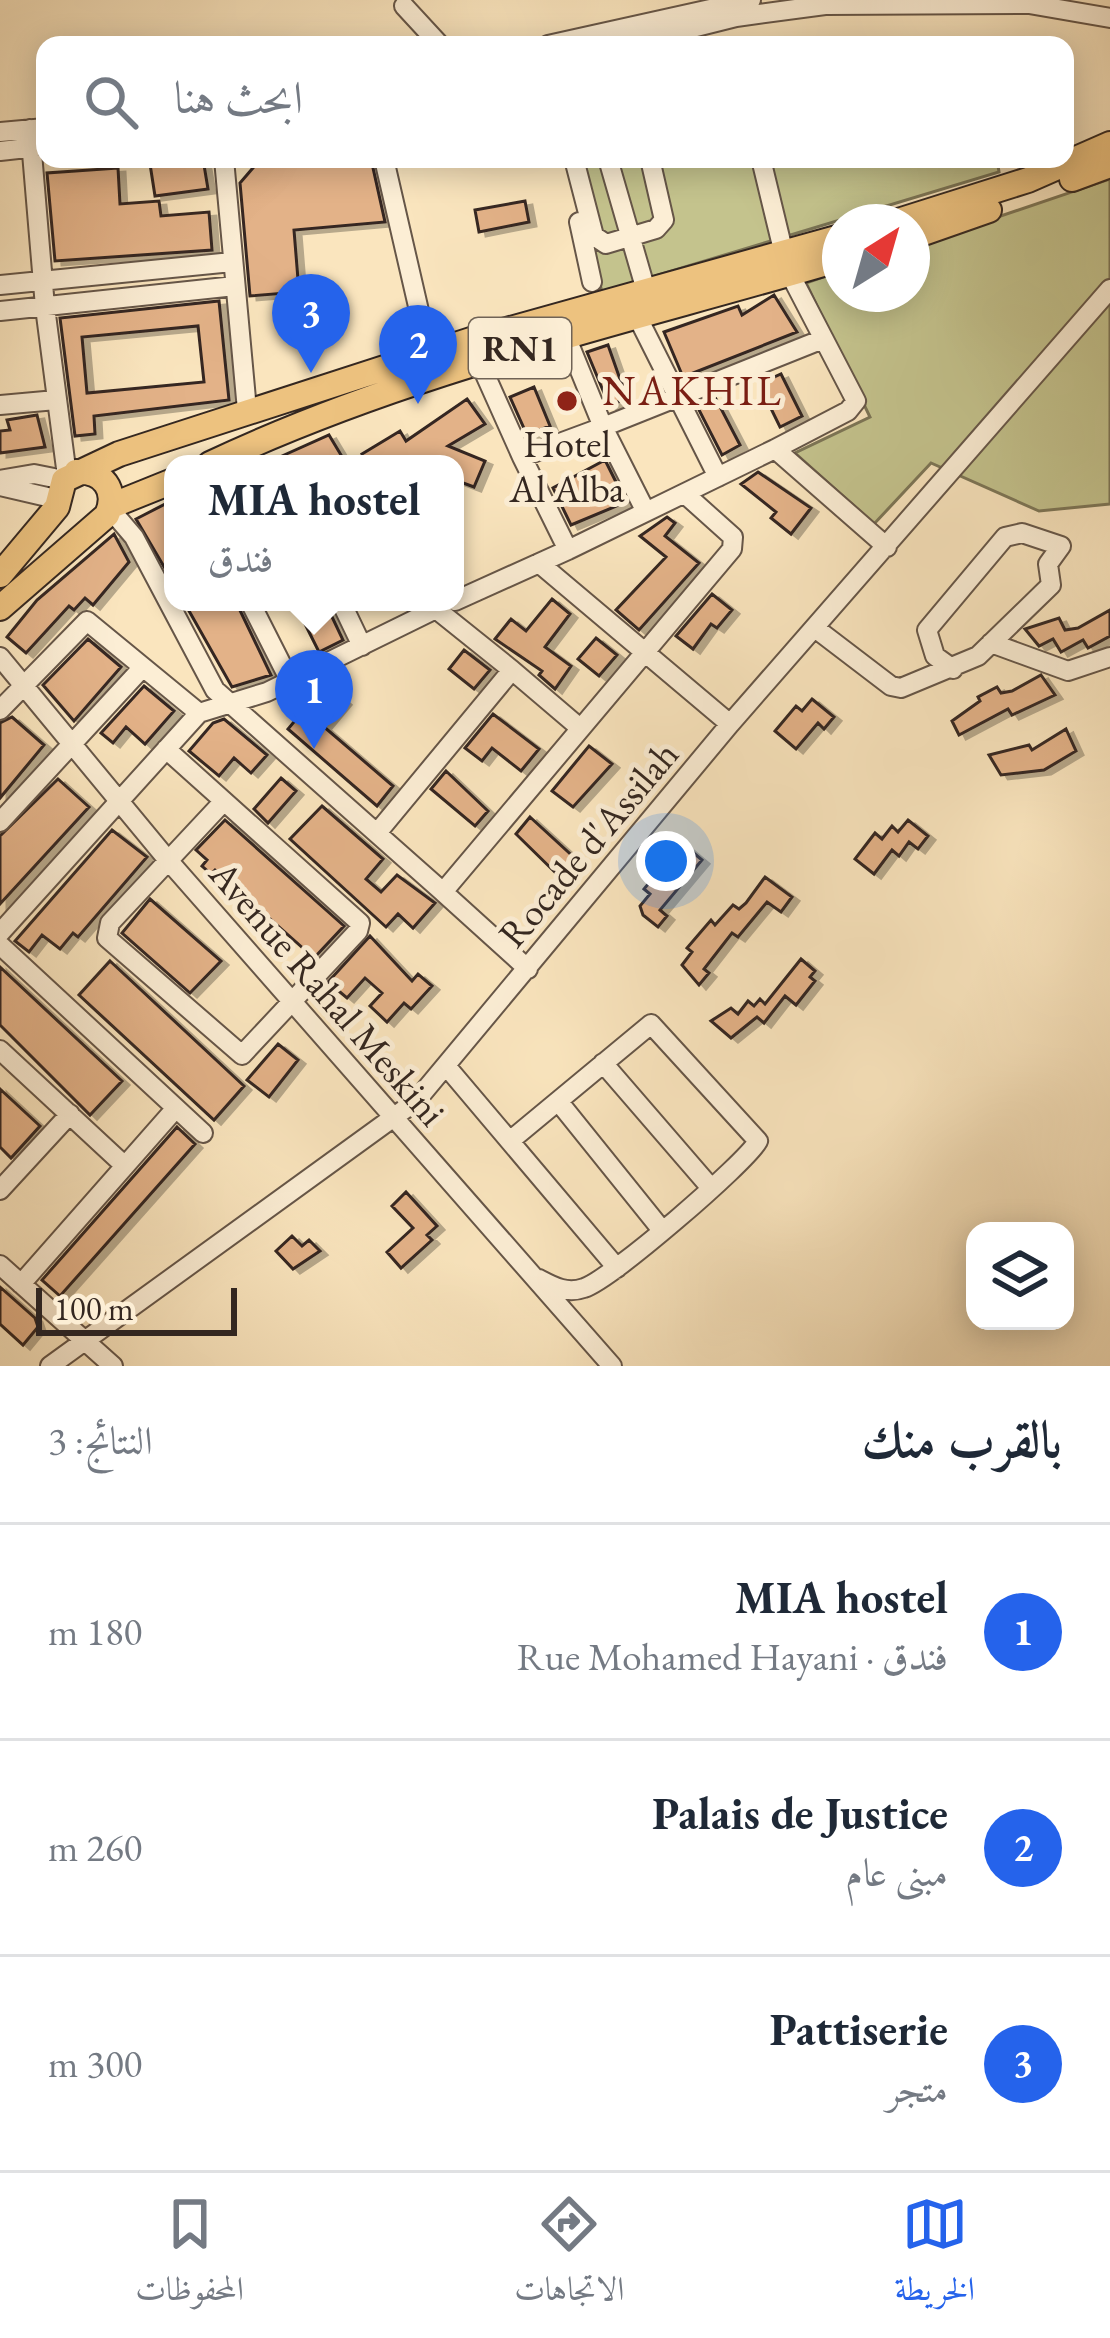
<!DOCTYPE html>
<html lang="ar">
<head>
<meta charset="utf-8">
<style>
  body { margin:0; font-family:"EB Garamond",Amiri,serif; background:#f2f2f3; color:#1f2937; direction:rtl }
  .controls { position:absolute; right:36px; bottom:36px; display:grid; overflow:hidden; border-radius:24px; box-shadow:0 6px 30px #0003 }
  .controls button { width:108px; height:108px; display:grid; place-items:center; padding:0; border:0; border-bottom:3px solid #e0e1e3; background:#fff; color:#1f2937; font:60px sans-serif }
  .compass { position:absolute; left:822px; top:204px; width:108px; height:108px; border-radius:50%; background:#fff; box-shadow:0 6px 30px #0003; rotate:37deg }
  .scale { position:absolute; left:36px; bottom:30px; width:201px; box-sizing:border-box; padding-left:12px; border:6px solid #342720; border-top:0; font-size:33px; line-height:42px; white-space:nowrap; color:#342720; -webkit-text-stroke:9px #fceed5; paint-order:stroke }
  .you { position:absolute; left:666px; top:861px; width:42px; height:42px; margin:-30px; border:9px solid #fff; border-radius:50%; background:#1a73e8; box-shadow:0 0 0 18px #1a73e833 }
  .badge { display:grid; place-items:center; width:78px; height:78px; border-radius:50%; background:#2563eb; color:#fff; font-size:39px; font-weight:700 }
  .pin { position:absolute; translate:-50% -99px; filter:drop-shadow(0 3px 6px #0008) }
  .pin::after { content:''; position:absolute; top:63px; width:42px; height:36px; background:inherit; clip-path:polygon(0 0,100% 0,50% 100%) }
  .popup { position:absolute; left:164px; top:455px; width:300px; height:156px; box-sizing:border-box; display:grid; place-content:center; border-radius:24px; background:#fff; filter:drop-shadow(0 3px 9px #0005); font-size:39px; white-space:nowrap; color:#747a83 }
  .popup b { font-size:45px; color:#1f2937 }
  .popup::after { content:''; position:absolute; left:50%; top:100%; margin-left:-24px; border:24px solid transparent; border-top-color:#fff }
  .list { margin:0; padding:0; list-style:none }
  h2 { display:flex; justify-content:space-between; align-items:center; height:156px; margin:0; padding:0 48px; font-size:51px }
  h2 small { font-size:39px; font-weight:400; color:#747a83 }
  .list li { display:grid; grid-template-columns:78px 1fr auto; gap:36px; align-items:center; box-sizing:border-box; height:216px; padding:0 48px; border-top:3px solid #e0e1e3 }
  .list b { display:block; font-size:45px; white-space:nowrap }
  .list p { margin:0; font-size:39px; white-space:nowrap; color:#747a83 }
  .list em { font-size:39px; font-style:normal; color:#747a83 }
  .icon { flex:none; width:66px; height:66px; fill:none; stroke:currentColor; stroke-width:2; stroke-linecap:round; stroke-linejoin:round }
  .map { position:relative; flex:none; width:1110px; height:1366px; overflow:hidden; direction:ltr }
  .search { position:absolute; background:#fff; box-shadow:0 6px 30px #0003; left:36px; right:36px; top:36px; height:132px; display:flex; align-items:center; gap:30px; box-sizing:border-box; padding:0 42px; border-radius:24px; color:#747a83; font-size:45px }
  .sheet { height:804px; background:#fff }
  nav { display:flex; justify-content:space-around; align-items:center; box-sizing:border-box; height:168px; border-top:3px solid #e0e1e3; background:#fff; font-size:33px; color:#747a83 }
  nav a { display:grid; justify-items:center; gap:6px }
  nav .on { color:#2563eb }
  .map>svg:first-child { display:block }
</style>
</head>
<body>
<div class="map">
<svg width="1110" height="1366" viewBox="0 0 1110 1366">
  <defs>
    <filter id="shadow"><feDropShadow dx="7" dy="4" stdDeviation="0" flood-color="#0004"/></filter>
  </defs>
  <rect width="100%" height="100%" fill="#fae5be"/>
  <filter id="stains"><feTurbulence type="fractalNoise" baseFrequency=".00167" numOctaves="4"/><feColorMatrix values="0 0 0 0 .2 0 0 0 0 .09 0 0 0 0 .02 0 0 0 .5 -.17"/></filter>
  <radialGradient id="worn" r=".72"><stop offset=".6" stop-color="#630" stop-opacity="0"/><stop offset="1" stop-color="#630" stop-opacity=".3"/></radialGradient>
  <path fill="#c4c38d" stroke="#7c7556" stroke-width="3" d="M569,159H997L999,172L602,292Z
    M1110,179V504L1039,511L931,463L874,524L795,453L870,417L806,283L840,271V294H912V246Z"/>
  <path fill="#e3b288" stroke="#342720" stroke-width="3" fill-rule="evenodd" filter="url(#shadow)" d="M203,159L208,189L155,196L150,164Z
    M277,159H371L385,222L294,230L299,292L250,296L240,183L258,162Z
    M118,168L120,204L159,201L161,216L209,212L212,250L55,261L47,173Z
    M525,201L529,222L479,232L475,210Z
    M774,295L797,332L683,377L664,332L738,306L742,315Z
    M219,301L229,400L94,416L95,434L75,436L60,318ZM198,326L204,382L87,393L82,337Z
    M608,345L627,399L609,405L587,352Z
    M781,374L802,416L780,427L759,384Z
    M534,387L550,426L527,435L510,397Z
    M467,399L485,424L448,446L485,461L474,487L455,480V464H368L362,454L400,431L406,441Z
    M716,399L740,445L722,455L698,408Z
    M37,415L45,447L0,453V431L10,430L7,420Z
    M329,435L341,455L326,464H279L285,460L282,456Z
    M605,460L626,502L571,525L553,488Z
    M758,472L811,508L791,534L771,518L776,512L741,484Z
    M173,500V582L136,519Z
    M667,517L675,523L665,536L699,563L639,630L616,610L666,557L640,536Z
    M114,534L129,562L93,605L85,598L74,610L69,606L26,653L7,637L37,600Z
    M712,594L732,610L717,628L711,624L693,649L676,636Z
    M552,599L570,614L545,647L571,666L555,689L539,675L542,671L495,639L511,619L526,631Z
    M184,602H236L271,675L232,687Z
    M294,602H325L343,640L319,652Z
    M1110,610V636L1088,648L1083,640L1061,652L1053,639L1039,646L1025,629L1059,618L1065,630L1078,628Z
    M596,638L617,655L599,676L578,659Z
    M88,639L121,667L74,721L43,685Z
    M464,650L490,670L474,689L449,669Z
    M1041,675L1055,695L1012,715L1008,709L959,735L952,721L980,701L978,697L997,687L1001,693L1012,691Z
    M320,681L344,701L323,726L393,786L377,806L288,729L309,704L302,698Z
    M144,686L174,711L145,744L126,727L113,743L101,733Z
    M812,699L834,717L824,729L818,723L796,749L775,731L796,706L802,711Z
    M493,714L539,749L521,771L492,748L482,761L465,748Z
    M12,717L44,745L0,798V723Z
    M224,719L267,755L251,773L234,758L219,776L189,751L213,723Z
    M1066,729L1076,751L1044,770L1001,775L989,755L1029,745L1032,750Z
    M589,746L612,764L573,807L552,791Z
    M446,771L488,811L475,826L431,789Z
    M281,778L296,791L268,823L254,809Z
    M58,779L89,807L0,904V836Z
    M322,806L383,859L366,879L381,892L397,875L435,903L413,928L398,914L386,927L290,839Z
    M530,817L579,862L564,881L516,834Z
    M225,820L344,926L314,958L215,870L211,874L202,866L207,860L196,850Z
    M908,820L928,836L918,849L909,842L899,856L892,850L874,874L855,859L875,833L882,839L892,826L898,832Z
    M112,830L147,857L78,937L73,933L60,949L42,935L29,952L15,941Z
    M682,843L702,860L660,910L667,916L658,927L643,915L640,906L650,894L644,889Z
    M765,877L792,897L781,912L767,902L738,937L732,933L704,969L709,973L699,985L682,965L692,952L687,948L711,920L715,925L733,905L739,909L746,903Z
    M150,899L221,961L190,993L122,933Z
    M370,936L412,981L418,974L432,986L411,1009L404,1003L387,1022L370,1006L382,993L365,978L347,998L328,982Z
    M801,959L815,971L810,977L815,981L796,1005L785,996L764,1023L757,1017L731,1038L711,1021L731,1008L738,1014L748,1001L754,1006L760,999L765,1004Z
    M110,961L244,1086L214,1120L79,995Z
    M0,967L122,1081L90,1115L0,1025Z
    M278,1044L298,1060L269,1097L247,1080Z
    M0,1089L40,1126L11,1158L0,1147Z
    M177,1127L195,1144L60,1296L42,1280Z
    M406,1192L437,1226L427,1235L432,1240L401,1268L387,1252L413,1228L392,1206Z
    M292,1236L302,1246L309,1240L320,1251L293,1269L276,1251Z
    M0,1287L35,1318L38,1327L23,1345L0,1324Z"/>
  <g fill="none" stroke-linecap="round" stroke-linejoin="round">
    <g stroke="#665648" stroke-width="22">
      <path id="minor" d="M404,6L440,45
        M548,45L751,0
        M624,45L736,17L825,5L1029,4L1110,18
        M30,129L45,307L67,476
        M0,132L45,128
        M0,151L45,146
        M224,159L247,410
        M384,159L429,354
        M574,159L594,236L606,244L656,229L664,220L650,159
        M608,159L647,294
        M761,159L784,254
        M579,222L592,282
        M0,285L232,262
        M0,311L235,286
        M636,314L718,477
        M475,352L522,457
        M0,405L56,400
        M775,449L848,411L856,401L790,274
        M0,480L34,474L64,480
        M0,486L56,499
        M110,509L134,537L215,690L443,892
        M646,512L603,427L823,339
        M568,550L775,449L887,547
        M539,563L730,724
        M455,601L568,550L522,457L603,427L565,334
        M250,602L290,681
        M341,602L362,646
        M815,628L891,686L901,688L978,656L1051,585L1048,564L1061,546L1022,533L1005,537L927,630L935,656L953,669
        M991,643L1068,671L1110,657
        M0,657L167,859L612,1366
        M143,667L199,713
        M512,670L580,728
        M0,710L87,621L143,667L0,822
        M166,749L360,923L358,931L242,1055L107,938L110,923L224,801
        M0,933L199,713L267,692L436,609L512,670L377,833
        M0,945L203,1133
        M528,969L443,892L732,549L733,537L685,494
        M0,1050L125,1166
        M603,1063L711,1188
        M447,1067L617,1268
        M558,1101L661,1229
        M511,1140L651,1024L758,1141C746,1163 610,1280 584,1288C567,1294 554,1287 539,1279
        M0,1190L70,1114
        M0,1265L113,1366
        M21,1284L176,1108
        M50,1366L416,1101L730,724L1110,289"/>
    </g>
    <g stroke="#342720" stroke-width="28">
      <path id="major" d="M1072,179L1110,165
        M895,222L1028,180L1110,144
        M912,237L989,210
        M210,464C411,369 627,322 840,259
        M111,506L173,481
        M0,575L57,507L64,480L119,454L471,340L840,237
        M0,608L107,515C118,490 103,470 76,472"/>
    </g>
    <use href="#minor" stroke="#fceed5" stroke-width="18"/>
    <use href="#major" stroke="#edc27f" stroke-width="24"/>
  </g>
  <circle fill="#8f2418" stroke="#fceed5" stroke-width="4.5" cx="567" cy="401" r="12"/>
  <g text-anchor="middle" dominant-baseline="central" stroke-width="10" stroke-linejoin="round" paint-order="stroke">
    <rect fill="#fceed5" stroke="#706356" stroke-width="3" x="469" y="318" width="102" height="60" rx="9"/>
    <g font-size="36" font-weight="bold" fill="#342720">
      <text x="520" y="348">RN1</text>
    </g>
    <g font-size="39" fill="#342720" stroke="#fceed5">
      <text x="567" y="443">Hotel<tspan x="567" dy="45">Al Alba</tspan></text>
    </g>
    <g font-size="39" fill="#342720" stroke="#fceed5">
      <text transform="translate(588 844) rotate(-50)">Rocade d'Assilah</text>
      <text transform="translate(328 993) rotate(49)">Avenue Rahal Meskini</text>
    </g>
    <g font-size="42" letter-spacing="3" fill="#7a1f14" stroke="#fceed5">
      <text x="693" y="390">NAKHIL</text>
    </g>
  </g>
  <rect width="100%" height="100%" filter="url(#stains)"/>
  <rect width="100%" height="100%" fill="url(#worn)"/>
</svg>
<div class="controls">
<button><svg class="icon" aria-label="layers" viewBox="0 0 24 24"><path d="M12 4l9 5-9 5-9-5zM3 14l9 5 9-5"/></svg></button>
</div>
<svg class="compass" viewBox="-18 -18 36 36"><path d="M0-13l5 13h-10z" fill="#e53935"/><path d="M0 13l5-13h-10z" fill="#747a83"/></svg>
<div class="scale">100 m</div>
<div class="you"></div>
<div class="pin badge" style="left:314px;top:749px">1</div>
<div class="popup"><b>MIA hostel</b>فندق</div>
<div class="pin badge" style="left:418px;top:404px">2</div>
<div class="pin badge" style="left:311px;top:373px">3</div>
<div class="search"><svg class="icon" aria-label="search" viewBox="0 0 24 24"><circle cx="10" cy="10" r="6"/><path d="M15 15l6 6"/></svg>ابحث هنا</div>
</div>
<section class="sheet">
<h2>بالقرب منك<small>النتائج: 3</small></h2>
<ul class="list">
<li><span class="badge">1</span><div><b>MIA hostel</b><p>فندق · Rue Mohamed Hayani</p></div><em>180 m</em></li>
<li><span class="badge">2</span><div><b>Palais de Justice</b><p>مبنى عام</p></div><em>260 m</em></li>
<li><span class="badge">3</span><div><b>Pattiserie</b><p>متجر</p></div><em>300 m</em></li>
</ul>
</section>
<nav>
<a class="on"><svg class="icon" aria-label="map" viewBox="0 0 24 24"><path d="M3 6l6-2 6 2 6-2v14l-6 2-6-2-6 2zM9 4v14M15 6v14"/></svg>الخريطة</a>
<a><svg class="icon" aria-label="directions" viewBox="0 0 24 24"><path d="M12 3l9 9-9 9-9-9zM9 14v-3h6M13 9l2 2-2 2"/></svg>الاتجاهات</a>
<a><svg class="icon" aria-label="saved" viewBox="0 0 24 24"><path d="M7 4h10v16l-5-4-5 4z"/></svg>المحفوظات</a>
</nav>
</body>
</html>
